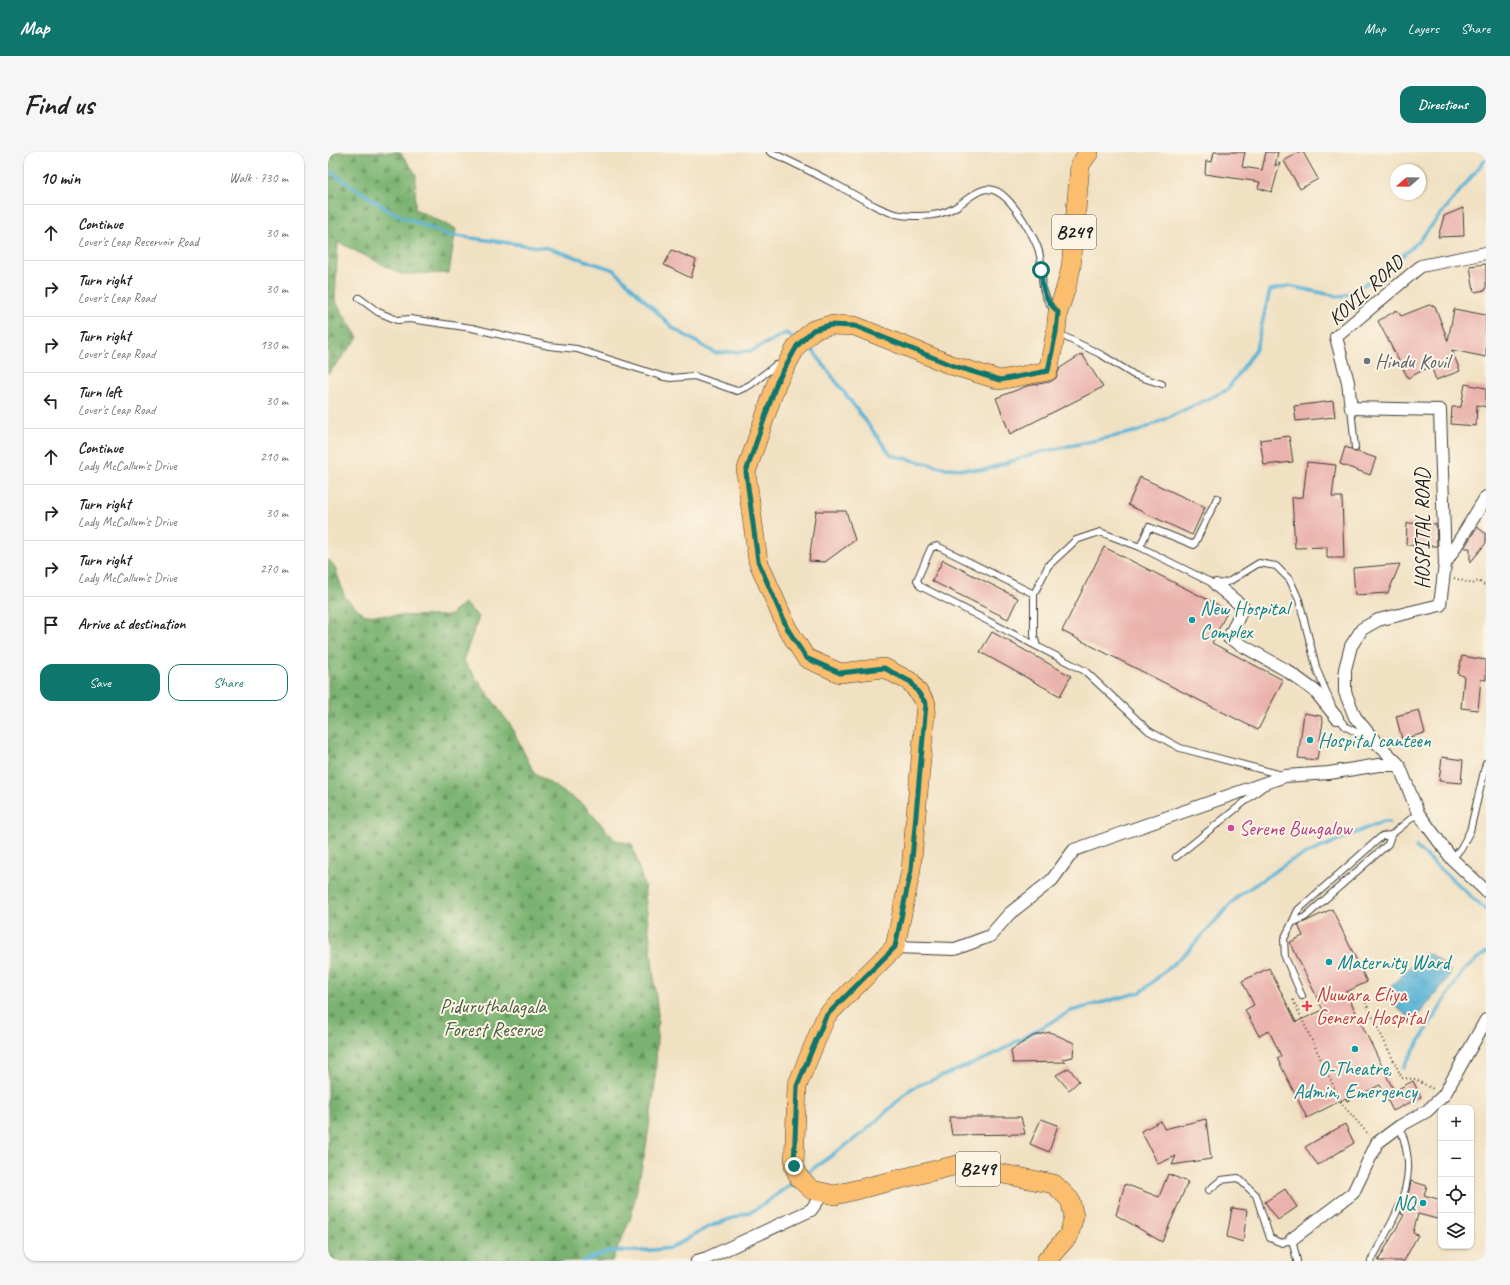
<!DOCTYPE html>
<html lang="en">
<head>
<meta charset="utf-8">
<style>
  body { margin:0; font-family:Caveat,sans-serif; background:#f6f6f6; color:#222 }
  .controls { position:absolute; right:12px; bottom:12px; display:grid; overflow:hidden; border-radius:8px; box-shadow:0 1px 3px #0004 }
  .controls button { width:36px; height:36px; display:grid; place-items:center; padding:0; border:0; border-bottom:1px solid #e0e0e0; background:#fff; color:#222; font:20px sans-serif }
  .compass { position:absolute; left:1062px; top:12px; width:36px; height:36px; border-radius:50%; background:#fff; box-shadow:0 1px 3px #0004; rotate:250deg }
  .stop { position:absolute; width:12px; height:12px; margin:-9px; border:3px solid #0f766e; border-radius:50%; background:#fff }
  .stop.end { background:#0f766e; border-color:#fff; box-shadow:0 1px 4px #0008 }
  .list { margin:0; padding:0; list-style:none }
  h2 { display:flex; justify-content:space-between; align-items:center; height:52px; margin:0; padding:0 16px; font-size:17px }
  h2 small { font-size:13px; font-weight:400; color:#767676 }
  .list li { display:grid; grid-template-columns:26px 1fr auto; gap:12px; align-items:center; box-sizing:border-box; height:56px; padding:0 16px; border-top:1px solid #e0e0e0 }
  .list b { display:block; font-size:15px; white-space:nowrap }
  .list p { margin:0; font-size:13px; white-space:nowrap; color:#767676 }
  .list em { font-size:13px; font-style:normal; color:#767676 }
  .actions { display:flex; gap:8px; padding:12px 16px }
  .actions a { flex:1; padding:9px 0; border:1px solid #0f766e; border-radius:12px; text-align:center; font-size:14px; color:#0f766e }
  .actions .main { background:#0f766e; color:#fff }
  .icon { flex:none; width:22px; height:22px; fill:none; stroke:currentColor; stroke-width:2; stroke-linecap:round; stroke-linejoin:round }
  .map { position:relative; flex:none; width:1158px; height:1109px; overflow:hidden; border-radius:12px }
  header { display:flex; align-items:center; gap:24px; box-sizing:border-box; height:56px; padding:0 20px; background:#0f766e; color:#fff }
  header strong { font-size:19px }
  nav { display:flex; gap:22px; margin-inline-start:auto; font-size:14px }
  .intro { display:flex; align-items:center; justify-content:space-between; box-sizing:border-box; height:96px; padding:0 24px }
  h1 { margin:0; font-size:28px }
  .button { padding:10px 18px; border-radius:12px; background:#0f766e; color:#fff; font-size:14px; font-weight:700 }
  main { display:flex; gap:24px; padding:0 24px }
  aside { flex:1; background:#fff; border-radius:12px; box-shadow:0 1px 3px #0004 }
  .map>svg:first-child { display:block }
</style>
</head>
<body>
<header>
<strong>Map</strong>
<nav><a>Map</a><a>Layers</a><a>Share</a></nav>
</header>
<div class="intro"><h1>Find us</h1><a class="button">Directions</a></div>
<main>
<aside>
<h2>10 min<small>Walk · 730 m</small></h2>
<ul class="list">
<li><svg class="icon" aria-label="ahead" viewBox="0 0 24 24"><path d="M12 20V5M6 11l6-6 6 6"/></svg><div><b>Continue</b><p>Lover's Leap Reservoir Road</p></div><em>30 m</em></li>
<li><svg class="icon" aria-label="right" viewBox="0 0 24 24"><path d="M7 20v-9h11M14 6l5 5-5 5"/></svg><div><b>Turn right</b><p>Lover's Leap Road</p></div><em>30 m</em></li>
<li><svg class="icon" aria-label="right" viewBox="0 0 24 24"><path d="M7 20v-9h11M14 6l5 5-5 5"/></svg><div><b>Turn right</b><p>Lover's Leap Road</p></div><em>130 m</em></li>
<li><svg class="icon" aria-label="left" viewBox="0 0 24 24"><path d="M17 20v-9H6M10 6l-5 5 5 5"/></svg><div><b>Turn left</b><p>Lover's Leap Road</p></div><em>30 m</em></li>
<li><svg class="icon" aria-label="ahead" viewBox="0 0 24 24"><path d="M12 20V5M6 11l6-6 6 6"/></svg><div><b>Continue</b><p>Lady McCallum's Drive</p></div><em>210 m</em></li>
<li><svg class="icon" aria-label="right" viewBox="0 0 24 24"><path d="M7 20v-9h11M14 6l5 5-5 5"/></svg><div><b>Turn right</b><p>Lady McCallum's Drive</p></div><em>30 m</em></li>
<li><svg class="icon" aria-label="right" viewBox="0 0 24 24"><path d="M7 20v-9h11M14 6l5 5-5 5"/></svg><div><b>Turn right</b><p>Lady McCallum's Drive</p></div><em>270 m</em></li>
<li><svg class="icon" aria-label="arrive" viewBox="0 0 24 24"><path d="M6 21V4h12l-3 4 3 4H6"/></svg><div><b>Arrive at destination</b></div></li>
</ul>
<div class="actions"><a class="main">Save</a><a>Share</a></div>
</aside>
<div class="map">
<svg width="1158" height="1109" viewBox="0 0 1158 1109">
  <defs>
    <pattern id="forest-firs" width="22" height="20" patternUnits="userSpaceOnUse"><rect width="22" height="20" fill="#7ab371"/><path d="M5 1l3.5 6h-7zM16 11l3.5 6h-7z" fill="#63915c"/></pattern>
    <pattern id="water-ripples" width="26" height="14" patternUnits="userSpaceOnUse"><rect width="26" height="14" fill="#58b3d6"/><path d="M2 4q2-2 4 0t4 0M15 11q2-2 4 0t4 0" fill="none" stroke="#4891ad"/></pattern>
  </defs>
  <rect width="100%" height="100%" fill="#fcf5e5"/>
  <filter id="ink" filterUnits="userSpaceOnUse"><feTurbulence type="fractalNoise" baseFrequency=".025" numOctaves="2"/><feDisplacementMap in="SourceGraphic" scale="8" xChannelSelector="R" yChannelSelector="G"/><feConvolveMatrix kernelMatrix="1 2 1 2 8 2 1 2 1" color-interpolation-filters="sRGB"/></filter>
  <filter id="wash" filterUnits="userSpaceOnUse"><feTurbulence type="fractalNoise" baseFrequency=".012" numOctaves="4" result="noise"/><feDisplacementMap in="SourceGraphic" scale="16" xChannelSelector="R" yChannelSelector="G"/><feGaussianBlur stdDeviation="0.9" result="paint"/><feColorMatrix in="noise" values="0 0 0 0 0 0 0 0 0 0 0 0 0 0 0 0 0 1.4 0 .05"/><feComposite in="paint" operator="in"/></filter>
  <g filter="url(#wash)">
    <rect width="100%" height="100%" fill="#f1e1c3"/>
    <path fill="url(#forest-firs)" stroke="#4b6846" d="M0,0H72L88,22L87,57L128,77L121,121L73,122L10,90L7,148L30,186L0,222Z
      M0,407L7,415L17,446L37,463L121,464L136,451L151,465L135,508L183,574L206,621L256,653L287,688L304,692L316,733L330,863L327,933L318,995L303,1065L284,1109H0Z"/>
    <path fill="url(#water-ripples)" stroke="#3a6879" d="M1095,802H1102L1122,818L1121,825L1089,865H1081L1059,848L1058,839Z"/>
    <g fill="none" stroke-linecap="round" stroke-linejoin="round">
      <path stroke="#58b3d6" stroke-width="3.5" d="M0,18L63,60L120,83L220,96L286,118L345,176L387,201L423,199L458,181L467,187
        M477,194L486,200L563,303L617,316L656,318L709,301L811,279L899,238L928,197L942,138L961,134L1014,145L1050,125L1091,89L1158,7
        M1088,695L1158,758
        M1075,916L1134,820L1158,800
        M476,1023L535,981L584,936L661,905L743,859L813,840L859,800L910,744L964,708L1053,670H1061
        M255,1109L283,1099H315L343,1096L380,1075L427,1058L466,1030"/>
    </g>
    <g id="blocks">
      <path fill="#eab2ac" d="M886,0H917L914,15L934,18L938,0H950L947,14L952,11L944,40L930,36L932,30L877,22L878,9L884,10Z
        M971,0H975L990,27L972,37L956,9Z
        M1135,56L1136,84L1110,85L1116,64Z
        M344,98L368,108L363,126L336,113Z
        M1158,112V138L1146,140L1142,114Z
        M1101,153L1107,154L1120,189L1126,157L1158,163V205L1124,198L1132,219L1108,228L1103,214L1080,226L1050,169L1069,158L1073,164Z
        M754,202L775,235L682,282L668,246L699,234L722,230L728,226L732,216Z
        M1137,232L1158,236V255L1149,253L1148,274L1123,272L1124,255H1133Z
        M1005,249L1007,265L968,269L966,254Z
        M961,284L965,310L936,313L932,288Z
        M1017,295L1023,297L1026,300H1030L1048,306L1042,323L1012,312Z
        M979,310L1008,313L1004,345H1014L1016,406H999V395L967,396L964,346L975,345Z
        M812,325L877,355L864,383L800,353Z
        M488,359H518L527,388L497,410L481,409Z
        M1079,371L1108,372L1109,394L1078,393Z
        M1149,375L1158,382V391L1142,411V396H1136Z
        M776,395L900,458L884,491L955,528L930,578L734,479Z
        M615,408L690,446L680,467L604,429Z
        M1072,412L1060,441L1027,443L1025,416Z
        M664,480L743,524L732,544L652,500Z
        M1134,504L1158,508V528L1153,527L1150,558L1133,556L1136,524L1130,522Z
        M1091,558L1097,581L1074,587L1068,564Z
        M976,561L993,564L995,569L989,608L970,606Z
        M1114,605L1135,608L1133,631L1111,629Z
        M1004,757L1039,830L1018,840L1066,939L1085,929L1093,945L1065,959L1052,933L1019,949L1018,946L979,966L949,906L953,904L941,879L931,884L917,858L926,853L914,829L941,816L968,870L995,858L962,790L975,784L970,773Z
        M722,880L746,891L745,905L734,907L737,910L685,911L683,898L705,884Z
        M741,916L751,929L741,938L728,923Z
        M621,965H693L697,982L624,983Z
        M713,967L730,973L721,1000L702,992Z
        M878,967L883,1007L844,1013L848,1004L830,1012L813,979L833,969L836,977Z
        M1017,972L1026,991L990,1013L977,995Z
        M840,1022L860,1030L834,1090L788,1063L797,1032L831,1045Z
        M1083,1029L1099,1034L1096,1043L1113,1048V1053L1109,1067L1090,1062L1085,1081L1090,1083L1076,1109H1050L1076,1063L1073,1062L1080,1043Z
        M957,1037L969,1055L950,1068L937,1050Z
        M904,1056L919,1058L915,1090L899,1085Z"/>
    </g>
  </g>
  <g filter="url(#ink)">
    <use href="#blocks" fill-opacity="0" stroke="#3c3a35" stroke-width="1"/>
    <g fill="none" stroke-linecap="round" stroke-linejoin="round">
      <g stroke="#3c3a35" stroke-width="8">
        <path id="lane" d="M442,0C464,10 486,21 507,32C525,41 554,61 573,63C579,64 585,64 591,64C604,64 616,62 626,56C645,45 657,25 679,47C689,57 710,89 712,104C716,125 710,141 727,158
          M31,146L50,160L69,168L82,167L144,176L221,194L249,197L336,225L343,226L366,224L409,239L422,233L448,213H451L454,214
          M731,182L774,203L806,223L834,232
          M1023,256L1027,296
          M812,395L821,375L866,393L889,346
          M706,442L609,394L603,396L589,428L592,434L757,519L821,579L852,596L954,623
          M709,494L706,484V442L720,414L748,388L772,380L812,395L888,433L902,429L931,411L948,414L962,428L971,448L989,518L1004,554
          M1009,564L1018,575L1040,586
          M848,705L934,636
          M1124,707L1133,696L1142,679L1158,611
          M964,771L977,765L1060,692L1063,683
          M974,844L957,805L956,787L964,771L970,758L1054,684L1063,683L1090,661
          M881,1038L893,1028L910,1026L928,1043L942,1086L954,1091L964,1087L969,1109
          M1043,1109C1058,1080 1079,1050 1080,1017C1081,1003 1076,987 1072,974"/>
      </g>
      <g stroke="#3c3a35" stroke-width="14">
        <path id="street" d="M1158,101L1093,114L1008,185L1020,230L1023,256L1112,258L1117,412L1112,453L1050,468L1034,477L1023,494L1017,517V540L1027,565L1046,588L1071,613L1090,661L1124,707L1158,739
          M1117,412L1158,345
          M888,433L915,455L901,486L958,518L987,539L1009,566
          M567,795L627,797L662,784L681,762L724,728L746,698L957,624L1001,621L1051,613H1071
          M964,1087L1025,1041L1049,991L1072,974L1099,959L1116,943L1158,868
          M369,1109L379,1106L483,1058L496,1040"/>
      </g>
      <g stroke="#3c3a35" stroke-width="20">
        <path id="primary" d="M718,1109L741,1083L746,1064L742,1048L726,1032L629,1013L507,1043L484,1038L472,1027L466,1014L469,934L498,864L567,795L583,718L598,552L583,530L556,516L512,521L478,506L459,476L430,409L418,320L449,230L469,194L485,178L502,173L527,174L626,214L672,228L720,219L728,180L730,160L737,139L743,116L752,13L761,0"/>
      </g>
      <path stroke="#3c3a35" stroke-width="2" stroke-dasharray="1 3" stroke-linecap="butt" d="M1126,426L1145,432L1150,429L1158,434
        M1029,844L1035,845L1074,926L1087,927L1105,937
        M965,848L1014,952L1041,983"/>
      <use href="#lane" stroke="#fff" stroke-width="6"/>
      <use href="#street" stroke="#fff" stroke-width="12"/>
      <use href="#primary" stroke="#fabe6e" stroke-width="19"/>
    </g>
  </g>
  <g fill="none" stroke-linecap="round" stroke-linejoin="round" filter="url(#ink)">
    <path stroke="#0f766e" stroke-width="5" d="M466,1014L469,934L498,864L567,795L583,718L598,552L583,530L556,516L512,521L478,506L459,476L430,409L418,320L449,230L469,194L485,178L502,173L527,174L626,214L672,228L720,219L728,180L730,160C716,147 714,137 713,118"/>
  </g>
  <circle fill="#6b7280" stroke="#fcf5e5" stroke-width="1.5" cx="1039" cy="209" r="4"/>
  <g fill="#0f9aa8" stroke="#fcf5e5" stroke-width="1.5">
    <circle cx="864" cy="468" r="4"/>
    <circle cx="982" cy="588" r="4"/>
    <circle cx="1001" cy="810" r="4"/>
    <circle cx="1027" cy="897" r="4"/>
    <circle cx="1095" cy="1051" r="4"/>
  </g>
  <circle fill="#d1479c" stroke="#fcf5e5" stroke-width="1.5" cx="903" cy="676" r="4"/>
  <path fill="#e0444e" stroke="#fcf5e5" stroke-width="1.5" d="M977 848h4v4h4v4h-4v4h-4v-4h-4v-4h4z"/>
  <g text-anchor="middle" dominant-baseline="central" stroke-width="4" stroke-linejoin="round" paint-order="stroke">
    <g fill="#fcf5e5" stroke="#5f5d58" stroke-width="1">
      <rect x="724" y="63" width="44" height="34" rx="3"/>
      <rect x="628" y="1000" width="44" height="34" rx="3"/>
    </g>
    <g font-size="19" font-weight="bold" fill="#1c1c1c">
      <text x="746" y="80">B249</text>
      <text x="650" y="1017">B249</text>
    </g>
    <g font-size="20" fill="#1c1c1c" stroke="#fcf5e5">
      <text transform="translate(1038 138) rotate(-42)">KOVIL ROAD</text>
      <text transform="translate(1094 377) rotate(-90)">HOSPITAL ROAD</text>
    </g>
    <g font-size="20" fill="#5b616d" stroke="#fcf5e5" text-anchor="start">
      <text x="1047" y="209">Hindu Kovil</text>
    </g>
    <g font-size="20" fill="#0d838f" stroke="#fcf5e5" text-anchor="start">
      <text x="872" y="456">New Hospital<tspan x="872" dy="23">Complex</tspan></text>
      <text x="990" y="588">Hospital canteen</text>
      <text x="1009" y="810">Maternity Ward</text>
      <text x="1027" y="916" text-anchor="middle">O-Theatre,<tspan x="1027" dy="23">Admin, Emergency</tspan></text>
      <text x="1087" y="1051" text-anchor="end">NQ</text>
    </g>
    <g font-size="20" fill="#b23c85" stroke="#fcf5e5" text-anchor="start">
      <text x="911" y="676">Serene Bungalow</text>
    </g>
    <g font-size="20" fill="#be3a42" stroke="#fcf5e5" text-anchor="start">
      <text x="988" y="842">Nuwara Eliya<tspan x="988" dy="23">General Hospital</tspan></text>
    </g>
    <g font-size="20" fill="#475b40" stroke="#fcf5e5">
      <text x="165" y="854">Piduruthalagala<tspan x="165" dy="23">Forest Reserve</tspan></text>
    </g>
  </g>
</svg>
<div class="controls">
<button>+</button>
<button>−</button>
<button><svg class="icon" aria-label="locate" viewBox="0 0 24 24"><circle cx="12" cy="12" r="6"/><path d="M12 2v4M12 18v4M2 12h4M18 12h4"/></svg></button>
<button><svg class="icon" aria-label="layers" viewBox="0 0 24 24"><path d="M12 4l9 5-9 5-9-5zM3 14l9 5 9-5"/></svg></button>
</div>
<svg class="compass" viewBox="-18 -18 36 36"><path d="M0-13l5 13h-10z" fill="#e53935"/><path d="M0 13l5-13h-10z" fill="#767676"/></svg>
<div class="stop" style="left:713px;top:118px"></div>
<div class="stop end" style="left:466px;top:1014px"></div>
</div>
</main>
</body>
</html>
